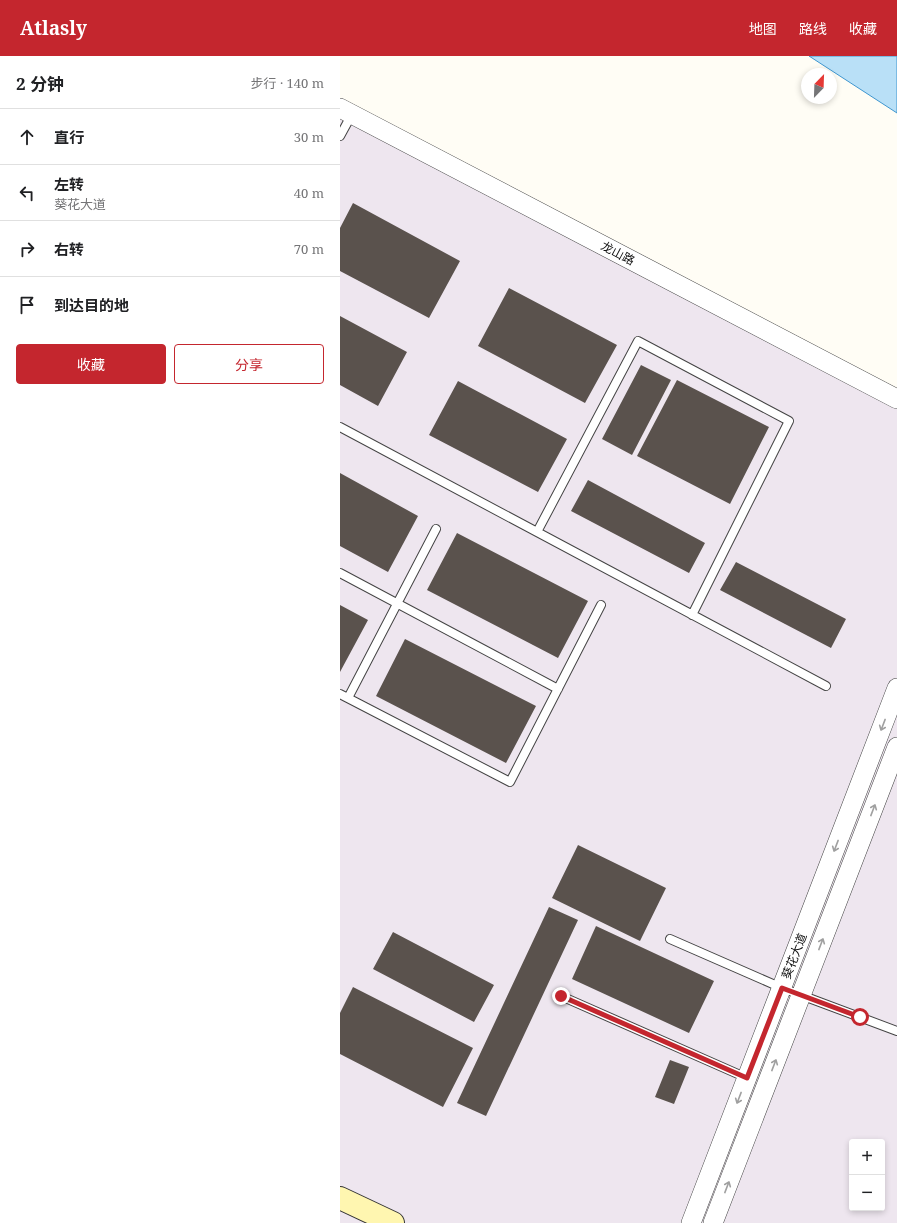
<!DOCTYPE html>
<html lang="zh">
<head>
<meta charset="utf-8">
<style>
  body { margin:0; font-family:"Noto Serif","Noto Sans SC",serif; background:#f2f2f2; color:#202124 }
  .controls { position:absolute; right:12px; bottom:12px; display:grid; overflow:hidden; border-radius:4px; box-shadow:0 2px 6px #0003 }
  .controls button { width:36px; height:36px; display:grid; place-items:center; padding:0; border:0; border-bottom:1px solid #e0e0e0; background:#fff; color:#202124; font:20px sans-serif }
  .compass { position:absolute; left:461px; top:12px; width:36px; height:36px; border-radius:50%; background:#fff; box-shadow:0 2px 6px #0003; rotate:23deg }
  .stop { position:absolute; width:12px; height:12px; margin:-9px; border:3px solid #c4262e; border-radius:50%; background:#fff }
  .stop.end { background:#c4262e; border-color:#fff; box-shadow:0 1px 4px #0008 }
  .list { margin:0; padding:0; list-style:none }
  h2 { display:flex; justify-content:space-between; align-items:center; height:52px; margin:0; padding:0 16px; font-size:17px }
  h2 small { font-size:13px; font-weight:400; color:#757577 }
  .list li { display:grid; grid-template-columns:26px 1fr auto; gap:12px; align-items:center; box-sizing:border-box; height:56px; padding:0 16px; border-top:1px solid #e0e0e0 }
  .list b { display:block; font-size:15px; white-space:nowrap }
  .list p { margin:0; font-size:13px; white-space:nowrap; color:#757577 }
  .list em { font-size:13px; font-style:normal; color:#757577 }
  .actions { display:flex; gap:8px; padding:12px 16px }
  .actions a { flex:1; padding:9px 0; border:1px solid #c4262e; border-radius:4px; text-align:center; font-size:14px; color:#c4262e }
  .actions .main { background:#c4262e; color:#fff }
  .icon { flex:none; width:22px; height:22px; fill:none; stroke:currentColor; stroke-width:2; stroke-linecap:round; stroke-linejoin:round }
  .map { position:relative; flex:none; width:557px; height:1167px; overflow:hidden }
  header { display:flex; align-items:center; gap:24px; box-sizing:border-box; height:56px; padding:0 20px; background:#c4262e; color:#fff }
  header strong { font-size:19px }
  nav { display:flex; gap:22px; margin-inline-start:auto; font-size:14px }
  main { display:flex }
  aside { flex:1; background:#fff }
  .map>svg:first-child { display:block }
</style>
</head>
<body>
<header>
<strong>Atlasly</strong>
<nav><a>地图</a><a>路线</a><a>收藏</a></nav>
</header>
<main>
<aside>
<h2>2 分钟<small>步行 · 140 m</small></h2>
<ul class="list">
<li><svg class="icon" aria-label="ahead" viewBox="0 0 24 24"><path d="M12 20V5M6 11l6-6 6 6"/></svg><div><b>直行</b></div><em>30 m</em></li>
<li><svg class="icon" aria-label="left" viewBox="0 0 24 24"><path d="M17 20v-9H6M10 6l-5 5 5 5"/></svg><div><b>左转</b><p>葵花大道</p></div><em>40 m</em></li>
<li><svg class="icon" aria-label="right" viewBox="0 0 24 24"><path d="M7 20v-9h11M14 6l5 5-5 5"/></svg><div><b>右转</b></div><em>70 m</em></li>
<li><svg class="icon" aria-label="arrive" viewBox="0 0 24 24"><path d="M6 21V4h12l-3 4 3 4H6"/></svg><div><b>到达目的地</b></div></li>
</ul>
<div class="actions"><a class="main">收藏</a><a>分享</a></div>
</aside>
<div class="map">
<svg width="557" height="1167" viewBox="0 0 557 1167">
  <rect width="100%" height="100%" fill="#fffdf5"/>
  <path fill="#eee6ef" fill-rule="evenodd" d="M0,52L557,343V1167H0ZM512,1086H542V1152H512Z"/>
  <path fill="#b9e0f7" stroke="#3f96cf" d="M469,0H557V57Z"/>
  <path fill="#5a524d" d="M13,147L120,205L89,262L0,215V172Z
    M169,232L277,289L245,347L138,290Z
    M0,260L67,296L38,350L0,329Z
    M301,309L331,324L292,399L262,383Z
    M337,324L429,371L390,448L297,400Z
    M118,325L227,383L198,436L89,379Z
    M0,417L78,460L48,516L0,490Z
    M248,424L365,487L349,517L231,455Z
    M117,477L248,545L218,602L87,534Z
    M396,506L506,563L491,592L380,534Z
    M0,549L28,564L0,616Z
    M65,583L196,650L166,707L36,640Z
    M238,789L326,832L300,885L212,842Z
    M209,851L238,864L146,1060L117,1047Z
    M256,870L374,925L349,977L232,923Z
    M53,876L154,929L134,966L33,913Z
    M13,931L133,992L103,1051L0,998V957Z
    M330,1004L349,1011L334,1048L315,1041Z"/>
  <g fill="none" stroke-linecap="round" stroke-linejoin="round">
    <g stroke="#444" stroke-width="10">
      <path id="service" d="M0,80L12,58
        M0,371L486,630
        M197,476L298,285L449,365L352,559
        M0,517L218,633
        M0,638L170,726L261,549
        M8,642L96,473
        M330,883L442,932L557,975
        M221,940L407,1022"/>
    </g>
    <g stroke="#444" stroke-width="20">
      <path id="tertiary" d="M0,52L557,343
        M351,1167L557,632
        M373,1167L557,691"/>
    </g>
    <g stroke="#333" stroke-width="24">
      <path id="secondary" d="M0,1142L53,1167"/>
    </g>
    <use href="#service" stroke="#fff" stroke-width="8"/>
    <use href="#tertiary" stroke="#fff" stroke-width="19"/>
    <use href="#secondary" stroke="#fff6b0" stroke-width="22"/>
  </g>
  <defs><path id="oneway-shaft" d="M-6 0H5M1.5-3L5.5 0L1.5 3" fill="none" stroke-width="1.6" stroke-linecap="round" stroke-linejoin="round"/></defs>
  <g stroke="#a0a0a0">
    <use href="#oneway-shaft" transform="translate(543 669) rotate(111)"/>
    <use href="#oneway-shaft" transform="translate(533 754) rotate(-69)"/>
    <use href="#oneway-shaft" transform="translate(496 790) rotate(111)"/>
    <use href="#oneway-shaft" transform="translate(481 888) rotate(-69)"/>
    <use href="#oneway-shaft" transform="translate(434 1009) rotate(-69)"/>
    <use href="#oneway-shaft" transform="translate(399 1042) rotate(111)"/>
    <use href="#oneway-shaft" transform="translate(387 1131) rotate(-69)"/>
  </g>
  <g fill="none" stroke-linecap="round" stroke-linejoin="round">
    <path stroke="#c4262e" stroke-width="5" d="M221,940L407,1022L442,932L520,961"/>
  </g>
  <g text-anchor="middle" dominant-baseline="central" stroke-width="4" stroke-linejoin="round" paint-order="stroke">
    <g font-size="12" fill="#111" stroke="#fff">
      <text transform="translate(278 197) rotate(28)">龙山路</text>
      <text transform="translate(454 900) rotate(-69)">葵花大道</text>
    </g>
  </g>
</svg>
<div class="controls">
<button>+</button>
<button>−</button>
</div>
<svg class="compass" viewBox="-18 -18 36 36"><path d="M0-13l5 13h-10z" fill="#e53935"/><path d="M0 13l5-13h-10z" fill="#757577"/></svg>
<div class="stop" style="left:520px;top:961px"></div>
<div class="stop end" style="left:221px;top:940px"></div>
</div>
</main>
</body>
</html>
